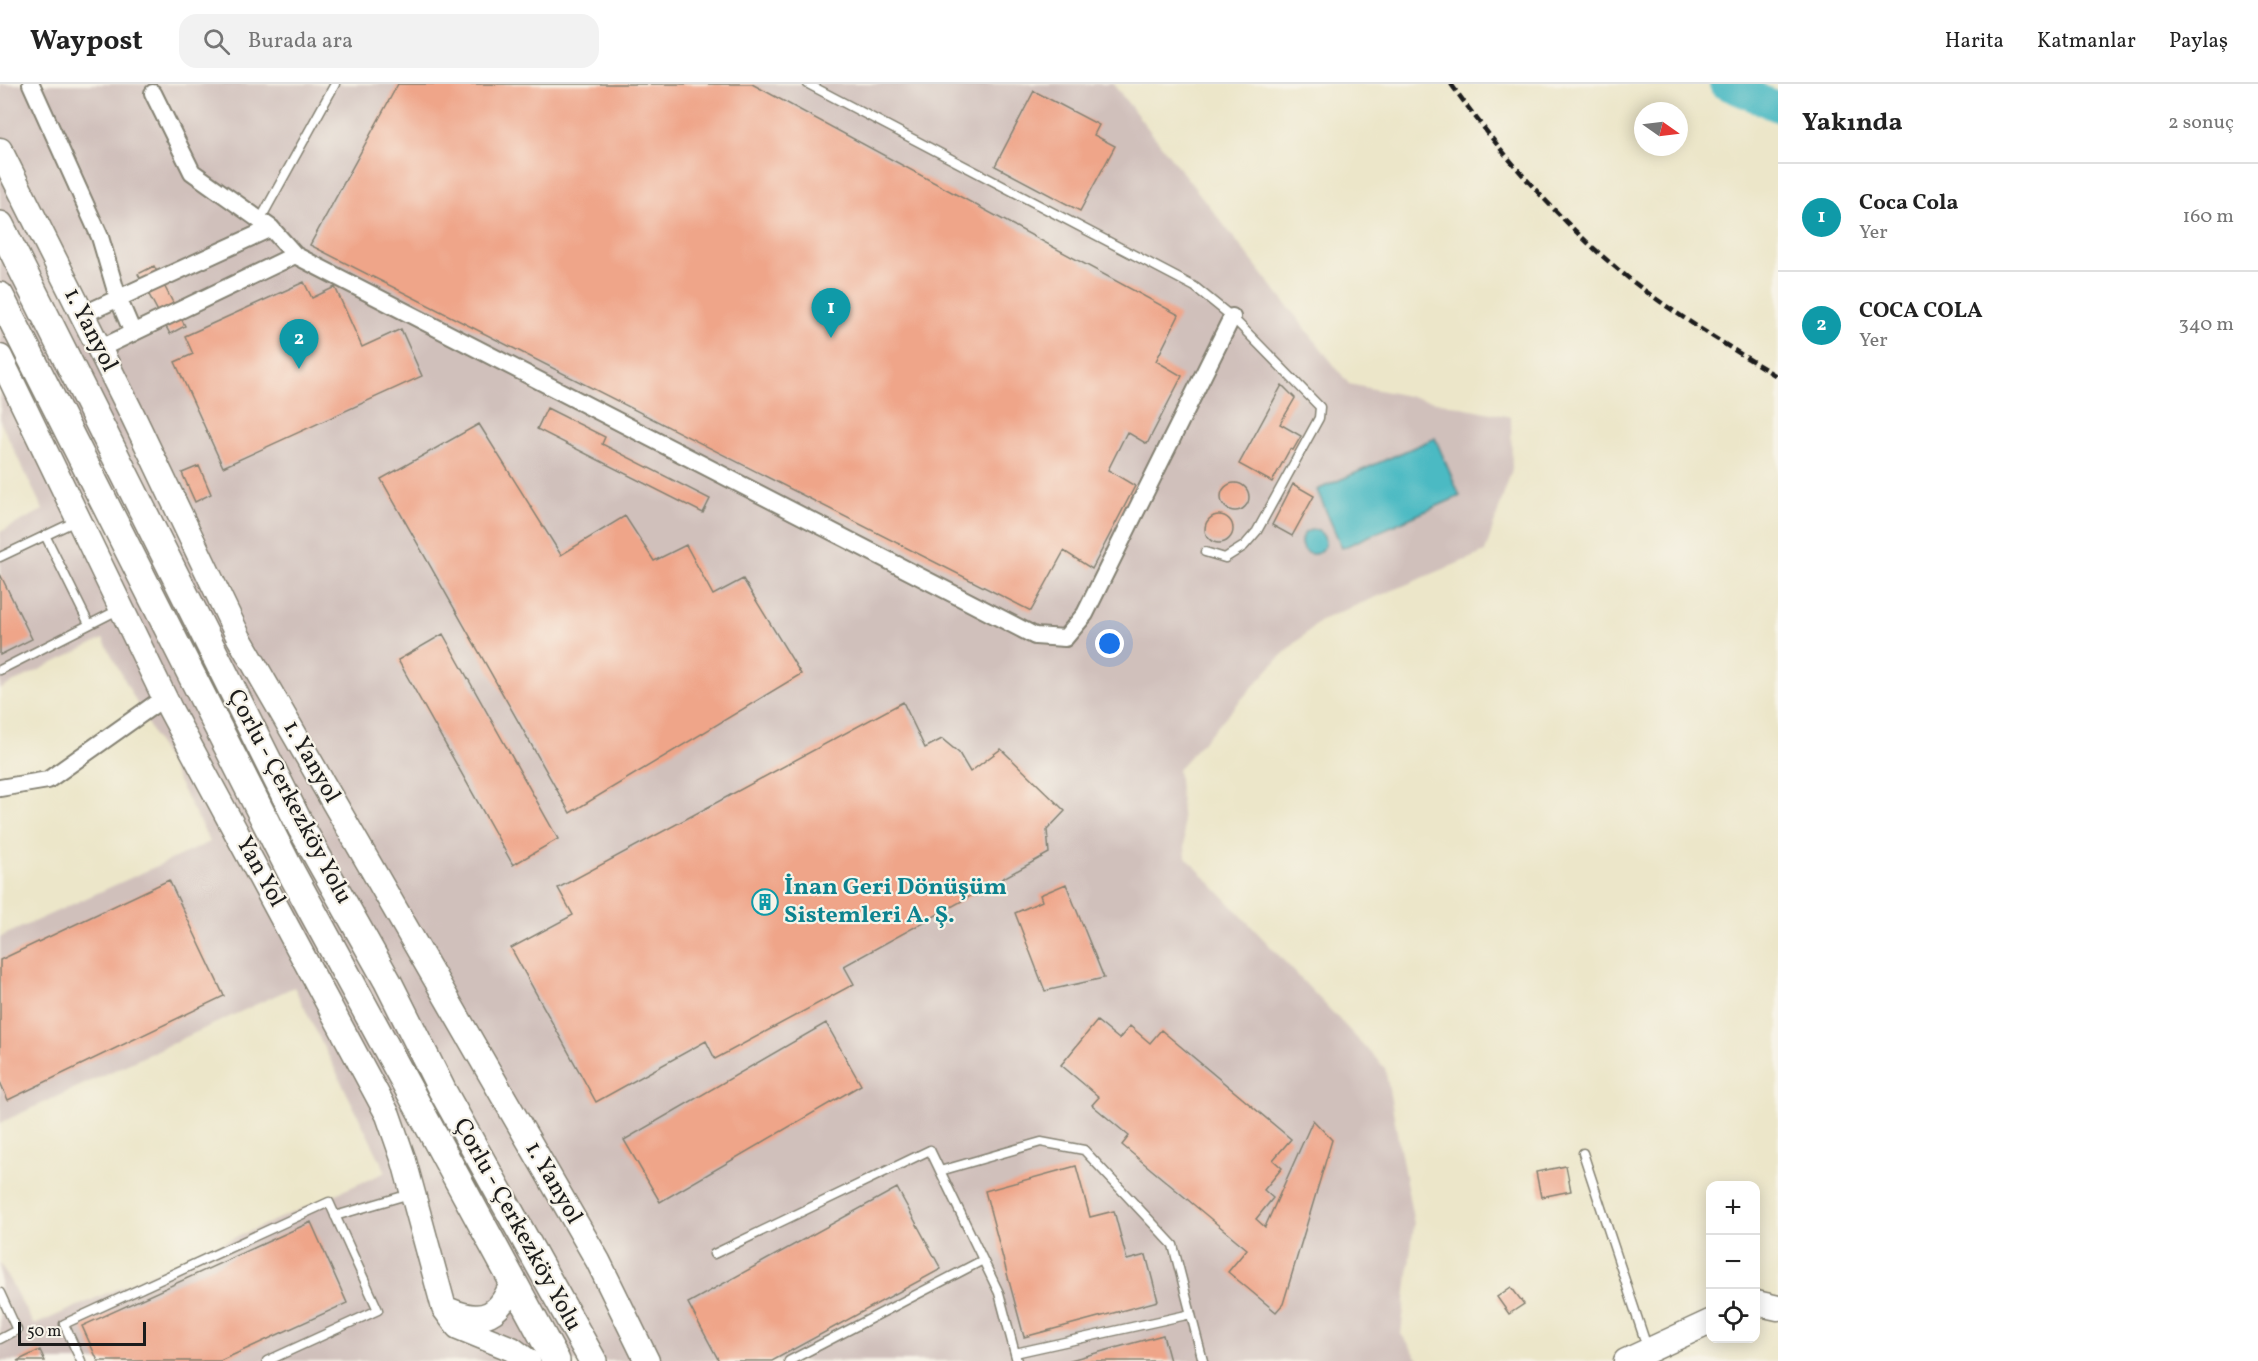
<!DOCTYPE html>
<html lang="tr">
<head>
<meta charset="utf-8">
<style>
  body { margin:0; font-family:Vollkorn,serif; background:#f2f2f2; color:#222 }
  .controls { position:absolute; right:18px; bottom:18px; display:grid; overflow:hidden; border-radius:12px; box-shadow:0 3px 15px #0003 }
  .controls button { width:54px; height:54px; display:grid; place-items:center; padding:0; border:0; border-bottom:2px solid #e0e0e0; background:#fff; color:#222; font:30px sans-serif }
  .compass { position:absolute; left:1634px; top:18px; width:54px; height:54px; border-radius:50%; background:#fff; box-shadow:0 3px 15px #0003; rotate:104deg }
  .scale { position:absolute; left:18px; bottom:15px; width:128px; box-sizing:border-box; padding-left:6px; border:3px solid #1c1c1c; border-top:0; font-size:16px; line-height:21px; white-space:nowrap; color:#1c1c1c; -webkit-text-stroke:4px #f7f3e8; paint-order:stroke }
  .you { position:absolute; left:1110px; top:560px; width:21px; height:21px; margin:-15px; border:4px solid #fff; border-radius:50%; background:#1a73e8; box-shadow:0 0 0 9px #1a73e833 }
  .badge { display:grid; place-items:center; width:39px; height:39px; border-radius:50%; background:#b5179e; color:#fff; font-size:20px; font-weight:700 }
  .pin { position:absolute; translate:-50% -50px; filter:drop-shadow(0 2px 3px #0008) }
  .pin::after { content:''; position:absolute; top:32px; width:21px; height:18px; background:inherit; clip-path:polygon(0 0,100% 0,50% 100%) }
  .list { margin:0; padding:0; list-style:none }
  h2 { display:flex; justify-content:space-between; align-items:center; height:78px; margin:0; padding:0 24px; font-size:26px }
  h2 small { font-size:20px; font-weight:400; color:#767676 }
  .list li { display:grid; grid-template-columns:39px 1fr auto; gap:18px; align-items:center; box-sizing:border-box; height:108px; padding:0 24px; border-top:2px solid #e0e0e0 }
  .list b { display:block; font-size:22px; white-space:nowrap }
  .list p { margin:0; font-size:20px; white-space:nowrap; color:#767676 }
  .list em { font-size:20px; font-style:normal; color:#767676 }
  .icon { flex:none; width:33px; height:33px; fill:none; stroke:currentColor; stroke-width:2; stroke-linecap:round; stroke-linejoin:round }
  .map { position:relative; flex:none; width:1778px; height:1277px; overflow:hidden }
  header { display:flex; align-items:center; gap:36px; box-sizing:border-box; height:84px; padding:0 30px; background:#fff; border-bottom:2px solid #e0e0e0 }
  header strong { font-size:28px }
  nav { display:flex; gap:33px; margin-inline-start:auto; font-size:21px }
  .search { width:420px; height:54px; background:#f2f2f2; display:flex; align-items:center; gap:15px; box-sizing:border-box; padding:0 21px; border-radius:18px; color:#767676; font-size:22px }
  main { display:flex }
  aside { flex:1; background:#fff }
  .map>svg:first-child { display:block }
</style>
</head>
<body>
<header>
<strong>Waypost</strong>
<div class="search"><svg class="icon" aria-label="search" viewBox="0 0 24 24"><circle cx="10" cy="10" r="6"/><path d="M15 15l6 6"/></svg>Burada ara</div>
<nav><a>Harita</a><a>Katmanlar</a><a>Paylaş</a></nav>
</header>
<main>
<div class="map">
<svg width="1778" height="1277" viewBox="0 0 1778 1277">
  <rect width="100%" height="100%" fill="#f7f3e8"/>
  <filter id="ink" filterUnits="userSpaceOnUse"><feTurbulence type="fractalNoise" baseFrequency=".0167" numOctaves="2"/><feDisplacementMap in="SourceGraphic" scale="12" xChannelSelector="R" yChannelSelector="G"/><feConvolveMatrix kernelMatrix="1 2 1 2 8 2 1 2 1" color-interpolation-filters="sRGB"/></filter>
  <filter id="wash" filterUnits="userSpaceOnUse"><feTurbulence type="fractalNoise" baseFrequency=".008" numOctaves="4" result="noise"/><feDisplacementMap in="SourceGraphic" scale="24" xChannelSelector="R" yChannelSelector="G"/><feGaussianBlur stdDeviation="1.35" result="paint"/><feColorMatrix in="noise" values="0 0 0 0 0 0 0 0 0 0 0 0 0 0 0 0 0 1.4 0 .05"/><feComposite in="paint" operator="in"/></filter>
  <g filter="url(#wash)">
    <rect width="100%" height="100%" fill="#ece6c9"/>
    <path fill="#d0c0bb" d="M0,0H1113L1349,300L1511,333L1512,385L1485,468L1321,536L1280,573L1178,685L1186,773L1385,984L1414,1140L1401,1250L1420,1277H0V1179L34,1241L386,1088L294,903L0,1039V853L210,758L103,555L0,605V448L43,426L0,337Z"/>
    <path fill="#4cbac3" stroke="#346b70" stroke-width="1.5" d="M1435,354L1460,412L1342,464L1317,406Z
      M1301 458a12 12 0 1 1 24 0a12 12 0 1 1-24 0Z"/>
    <g fill="none" stroke-linecap="round" stroke-linejoin="round">
      <path stroke="#4cbac3" stroke-width="30" d="M1724,0L1778,23"/>
    </g>
    <g id="blocks">
      <path fill="#efa589" d="M398,0H752L1179,231L1156,277L1182,292L1147,360L1127,348L1108,386L1135,402L1092,485L1064,467L1031,527L310,161Z
        M1034,7L1099,41L1094,51L1115,62L1080,127L995,82Z
        M154,182L185,242L170,250L138,190Z
        M304,198L312,214L335,203L362,263L401,245L422,292L223,383L175,278L193,270L185,252Z
        M1282,301L1295,314L1280,340L1301,352L1293,366L1290,365L1272,398L1239,380Z
        M547,324L605,353L602,360L710,415L703,429L537,345Z
        M479,340L561,471L625,432L654,477L686,461L713,511L743,495L801,590L570,729L381,395Z
        M199,382L211,410L195,418L182,389Z
        M1221 413a14 14 0 1 1 28 0a14 14 0 1 1-28 0Z
        M1293,400L1314,412L1292,452L1272,441Z
        M1205 445a14 14 0 1 1 28 0a14 14 0 1 1-28 0Z
        M0,490L32,555L0,571Z
        M443,550L558,755L513,781L398,576Z
        M903,618L925,664L942,655L959,669L970,688L1001,665L1065,727L1047,746L1049,769L844,882L854,900L715,975L706,957L596,1018L511,864L573,831L558,804Z
        M169,796L224,912L8,1016L0,998V876Z
        M1066,800L1104,894L1045,907L1015,829L1042,817L1040,811Z
        M1097,937L1119,955L1130,942L1150,959L1161,946L1291,1055L1273,1076L1282,1084L1264,1106L1273,1114L1256,1135L1265,1143L1313,1036L1332,1056L1283,1220L1276,1228L1228,1188L1247,1165L1122,1061L1129,1052L1092,1021L1099,1013L1061,981Z
        M826,939L861,1001L660,1118L624,1056Z
        M1076,1082L1090,1133L1114,1127L1127,1176L1146,1171L1158,1217L1024,1253L985,1107Z
        M1566,1082L1571,1107L1541,1113L1536,1088Z
        M897,1104L941,1185L772,1277H719L688,1219Z
        M311,1138L347,1219L220,1277H98L82,1242Z
        M1511,1203L1524,1220L1509,1230L1497,1213Z
        M1163,1251L1170,1277H1070V1276Z
        M40,1266L45,1277H17Z"/>
    </g>
  </g>
  <g filter="url(#ink)">
    <use href="#blocks" fill-opacity="0" stroke="#848172" stroke-width="1.5"/>
    <g fill="none" stroke-linecap="round" stroke-linejoin="round">
      <g stroke="#848172" stroke-width="11">
        <path id="lane" d="M808,0L1195,203L1232,233L1320,323L1319,334L1257,447L1244,462L1225,474L1205,468
          M260,136L335,0
          M45,451L89,540
          M0,473L76,437
          M0,586L120,525
          M1583,1069L1647,1263
          M940,1087L1041,1058L1084,1066L1173,1161L1203,1277
          M335,1132L410,1110
          M714,1170L930,1066L999,1209L1017,1277
          M0,1209L17,1246L0,1255
          M1015,1269L1191,1230
          M81,1277L64,1240L329,1118L378,1226L267,1277
          M789,1277L983,1176"/>
      </g>
      <g stroke="#848172" stroke-width="20">
        <path id="street" d="M31,0L100,153L118,214L133,249
          M153,9L192,88L271,144L295,171L1035,552L1065,554L1085,530L1232,233
          M82,231L271,144
          M99,265L295,171
          M0,704L48,696L165,613"/>
      </g>
      <g stroke="#848172" stroke-width="27">
        <path id="secondary" d="M0,66L133,332L239,554L598,1177L647,1277
          M0,273L170,625L388,1031L404,1077L444,1224L458,1243L512,1265L528,1277
          M1756,1219L1778,1224
          M449,1226C484,1241 501,1231 513,1196
          M1626,1277L1710,1238"/>
      </g>
      <g stroke="#848172" stroke-width="30">
        <path id="primary" d="M0,141L302,745L388,898L442,1006L593,1277
          M0,212L290,786L556,1277"/>
      </g>
      <use href="#lane" stroke="#fff" stroke-width="8"/>
      <use href="#street" stroke="#fff" stroke-width="16"/>
      <use href="#secondary" stroke="#fff" stroke-width="24"/>
      <use href="#primary" stroke="#fff" stroke-width="27"/>
      <path stroke="#1c1c1c" stroke-width="4.5" stroke-dasharray="9 4.5" stroke-linecap="butt" d="M1451,0C1504,74 1568,148 1640,203C1684,236 1731,264 1778,293"/>
    </g>
  </g>
  <defs>
    <g id="building-ring" transform="scale(1.35)"><circle r="9.5" fill="#f7f3e8" stroke="#0f9aa8" stroke-width="1.5"/><path d="M-4-6H4V6H1V3H-1V6H-4ZM-2.5-4.3h1.7v1.8h-1.7ZM.8-4.3h1.7v1.8H.8ZM-2.5-1h1.7V.8h-1.7ZM.8-1h1.7V.8H.8Z" fill="#0f9aa8"/></g>
  </defs>
  <g fill-rule="evenodd">
    <use href="#building-ring" x="765" y="818"/>
  </g>
  <g text-anchor="middle" dominant-baseline="central" stroke-width="4.5" stroke-linejoin="round" paint-order="stroke">
    <g font-size="24" fill="#1c1c1c" stroke="#f7f3e8">
      <text transform="translate(90 246) rotate(63)">1. Yanyol</text>
      <text transform="translate(311 678) rotate(60)">1. Yanyol</text>
      <text transform="translate(289 713) rotate(62)">Çorlu - Çerkezköy Yolu</text>
      <text transform="translate(260 788) rotate(61)">Yan Yol</text>
      <text transform="translate(553 1099) rotate(60)">1. Yanyol</text>
      <text transform="translate(517 1141) rotate(61)">Çorlu - Çerkezköy Yolu</text>
    </g>
    <g font-size="24" font-weight="bold" fill="#0d838f" stroke="#f7f3e8" text-anchor="start">
      <text x="784" y="804">İnan Geri Dönüşüm<tspan x="784" dy="28">Sistemleri A. Ş.</tspan></text>
    </g>
  </g>
</svg>
<div class="controls">
<button>+</button>
<button>−</button>
<button><svg class="icon" aria-label="locate" viewBox="0 0 24 24"><circle cx="12" cy="12" r="6"/><path d="M12 2v4M12 18v4M2 12h4M18 12h4"/></svg></button>
</div>
<svg class="compass" viewBox="-18 -18 36 36"><path d="M0-13l5 13h-10z" fill="#e53935"/><path d="M0 13l5-13h-10z" fill="#767676"/></svg>
<div class="scale">50 m</div>
<div class="you"></div>
<div class="pin badge" style="left:831px;top:254px;background:#0f9aa8">1</div>
<div class="pin badge" style="left:299px;top:285px;background:#0f9aa8">2</div>
</div>
<aside>
<h2>Yakında<small>2 sonuç</small></h2>
<ul class="list">
<li><span class="badge" style="background:#0f9aa8">1</span><div><b>Coca Cola</b><p>Yer</p></div><em>160 m</em></li>
<li><span class="badge" style="background:#0f9aa8">2</span><div><b>COCA COLA</b><p>Yer</p></div><em>340 m</em></li>
</ul>
</aside>
</main>
</body>
</html>
